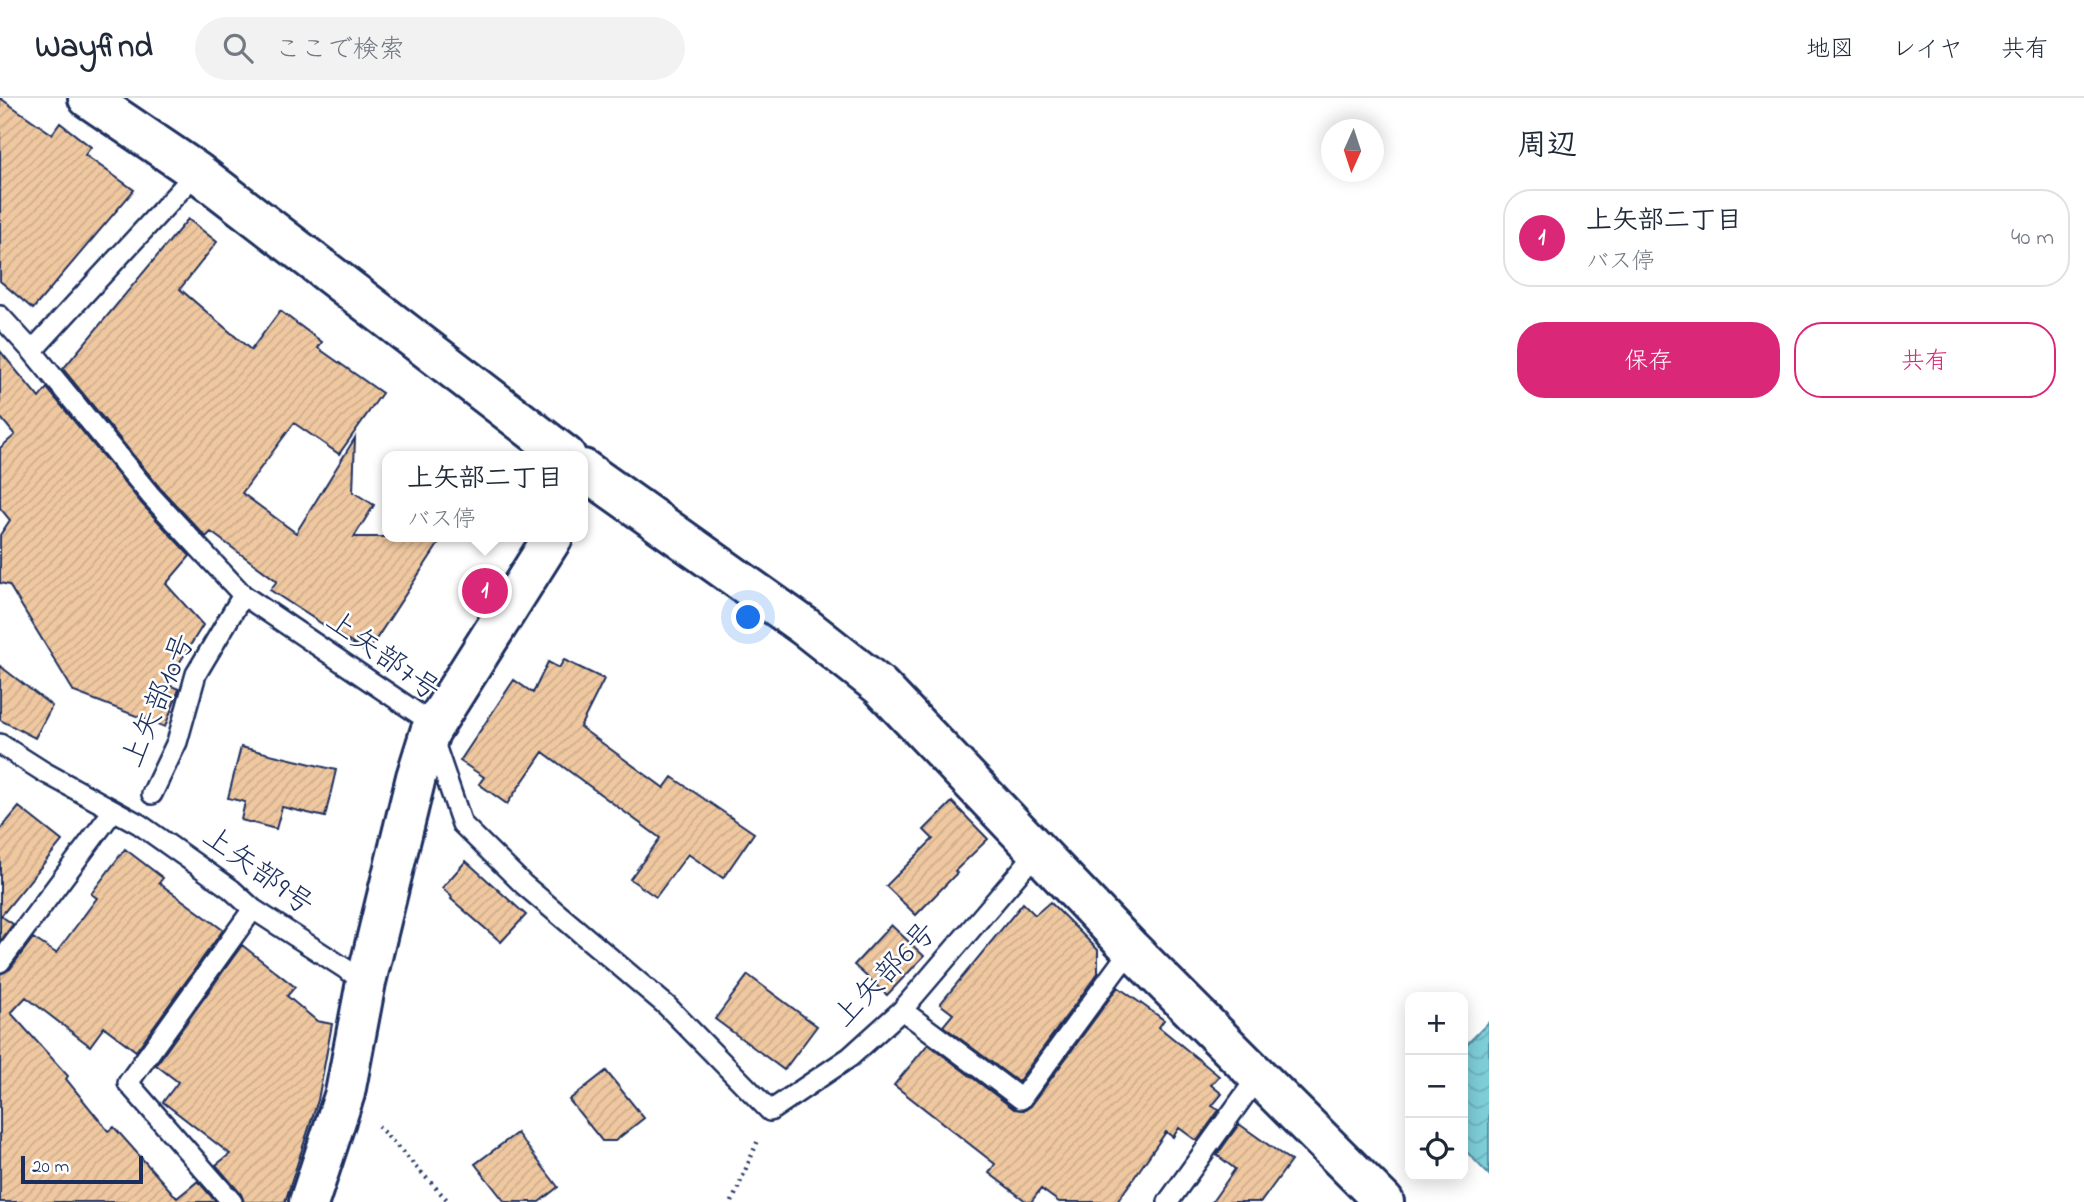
<!DOCTYPE html>
<html lang="ja">
<head>
<meta charset="utf-8">
<style>
  body { margin:0; font-family:"Indie Flower","Klee One",sans-serif; background:#f2f2f3; color:#1f2937 }
  .controls { position:absolute; right:21px; bottom:21px; display:grid; overflow:hidden; border-radius:14px; box-shadow:0 4px 18px #0003 }
  .controls button { width:63px; height:63px; display:grid; place-items:center; padding:0; border:0; border-bottom:2px solid #e0e1e3; background:#fff; color:#1f2937; font:35px sans-serif }
  .compass { position:absolute; left:1321px; top:21px; width:63px; height:63px; border-radius:50%; background:#fff; box-shadow:0 4px 18px #0003; rotate:183deg }
  .scale { position:absolute; left:21px; bottom:18px; width:122px; box-sizing:border-box; padding-left:7px; border:4px solid #1b2f5e; border-top:0; font-size:19px; line-height:24px; white-space:nowrap; color:#1b2f5e; -webkit-text-stroke:5px #fff; paint-order:stroke }
  .you { position:absolute; left:749px; top:520px; width:24px; height:24px; margin:-18px; border:5px solid #fff; border-radius:50%; background:#1a73e8; box-shadow:0 0 0 10px #1a73e833 }
  .badge { display:grid; place-items:center; width:46px; height:46px; border-radius:50%; background:#db2777; color:#fff; font-size:23px; font-weight:700 }
  .pin { position:absolute; translate:-50% -50%; border:4px solid #fff; box-shadow:0 2px 7px #0006 }
  .popup { position:absolute; left:382px; top:353px; width:206px; height:91px; box-sizing:border-box; display:grid; place-content:center; border-radius:14px; background:#fff; filter:drop-shadow(0 2px 5px #0005); font-size:23px; white-space:nowrap; color:#747a83 }
  .popup b { font-size:26px; color:#1f2937 }
  .popup::after { content:''; position:absolute; left:50%; top:100%; margin-left:-14px; border:14px solid transparent; border-top-color:#fff }
  .list { margin:0; padding:0; list-style:none }
  h2 { display:flex; justify-content:space-between; align-items:center; height:91px; margin:0; padding:0 28px; font-size:30px }
  h2 small { font-size:23px; font-weight:400; color:#747a83 }
  .list li { display:grid; grid-template-columns:46px 1fr auto; gap:21px; align-items:center; box-sizing:border-box; height:98px; margin:0 14px 14px; padding:0 14px; border:2px solid #e0e1e3; border-radius:28px }
  .list b { display:block; font-size:26px; white-space:nowrap }
  .list p { margin:0; font-size:23px; white-space:nowrap; color:#747a83 }
  .list em { font-size:23px; font-style:normal; color:#747a83 }
  .actions { display:flex; gap:14px; padding:21px 28px }
  .actions a { flex:1; padding:16px 0; border:2px solid #db2777; border-radius:28px; text-align:center; font-size:24px; color:#db2777 }
  .actions .main { background:#db2777; color:#fff }
  .icon { flex:none; width:38px; height:38px; fill:none; stroke:currentColor; stroke-width:2; stroke-linecap:round; stroke-linejoin:round }
  .map { position:relative; flex:none; width:1489px; height:1104px; overflow:hidden }
  header { display:flex; align-items:center; gap:42px; box-sizing:border-box; height:98px; padding:0 35px; background:#fff; border-bottom:2px solid #e0e1e3 }
  header strong { font-size:33px }
  nav { display:flex; gap:38px; margin-inline-start:auto; font-size:24px }
  .search { width:490px; height:63px; background:#f2f2f3; display:flex; align-items:center; gap:18px; box-sizing:border-box; padding:0 24px; border-radius:38px; color:#747a83; font-size:26px }
  main { display:flex }
  aside { flex:1; background:#fff }
  .map>svg:first-child { display:block }
</style>
</head>
<body>
<header>
<strong>Wayfind</strong>
<div class="search"><svg class="icon" aria-label="search" viewBox="0 0 24 24"><circle cx="10" cy="10" r="6"/><path d="M15 15l6 6"/></svg>ここで検索</div>
<nav><a>地図</a><a>レイヤ</a><a>共有</a></nav>
</header>
<main>
<div class="map">
<svg width="1489" height="1104" viewBox="0 0 1489 1104">
  <defs>
    <pattern id="water-waves" width="16" height="10" patternUnits="userSpaceOnUse" patternTransform="scale(1.75)"><rect width="16" height="10" fill="#7eced8"/><path d="M0 5q4-4 8 0t8 0" fill="none" stroke="#6cb1bc"/></pattern>
    <pattern id="building-hatch" width="6" height="6" patternUnits="userSpaceOnUse" patternTransform="scale(1.75)"><rect width="6" height="6" fill="#f0c8a0"/><path d="M-1 1l2-2M0 6l6-6M5 7l2-2" fill="none" stroke="#cdac8c"/></pattern>
  </defs>
  <rect width="100%" height="100%" fill="#fff"/>
  <filter id="ink" filterUnits="userSpaceOnUse"><feTurbulence type="fractalNoise" baseFrequency=".0143" numOctaves="2"/><feDisplacementMap in="SourceGraphic" scale="14" xChannelSelector="R" yChannelSelector="G"/><feConvolveMatrix kernelMatrix="1 2 1 2 8 2 1 2 1" color-interpolation-filters="sRGB"/></filter>
  <g filter="url(#ink)">
    <path fill="url(#water-waves)" stroke="#568ea7" stroke-width="2" d="M1489,924V1077L1463,1050V950Z"/>
    <path fill="url(#building-hatch)" stroke="#1b2f5e" stroke-width="2" d="M0,0L52,36L60,25L91,49L85,57L134,92L33,211L0,183Z
      M188,121L217,144L180,191L251,252L280,213L322,244L318,250L382,295L339,356L294,325L242,395L296,435L355,340L353,394L374,407L354,439H443L367,555L270,492L277,483L211,434L206,439L160,390L63,271Z
      M0,253L39,300L47,290L142,406L190,458L166,486L203,527L166,586L179,591L165,629L74,594L9,487L0,485V437L10,422L0,410V350L15,337L0,319Z
      M564,562L604,581L580,629L664,690L672,679L754,735L723,780L688,756L656,799L630,781L660,740L543,654L507,706L479,686L484,679L460,663L514,582L533,595L548,564L559,570Z
      M0,568L52,608L35,640L0,622Z
      M241,649L336,672L325,719L282,709L276,731L241,722L245,704L228,700Z
      M952,704L988,741L955,773L957,775L916,817L886,788L933,741L924,732Z
      M19,709L62,743L1,818L13,826L0,844V732Z
      M125,751L163,780L159,785L223,832L136,953L104,929L90,948L26,899L11,915L68,978L66,981L108,1033L114,1029L177,1100L198,1083L216,1104H0V876L10,871L33,840L56,855L97,800L91,796Z
      M466,763L526,817L501,844L451,801L452,799L442,790Z
      M1050,804L1098,852V875L1018,984L943,928L953,916L940,906L1023,805L1035,817Z
      M891,827L924,858L887,897L854,867Z
      M242,847L295,889L287,898L317,923L332,926L318,1002L285,1104H244L241,1096L216,1067L230,1056L163,1004L178,984L156,967Z
      M748,877L817,928L784,972L715,921Z
      M1118,889L1164,922L1159,929L1219,978L1211,987L1222,996L1212,1008L1219,1012L1197,1043L1179,1030L1173,1039L1166,1034L1117,1104H1059L1041,1091L1031,1104H1027L989,1075L995,1066L894,987L928,946L1014,1011L1025,1012L1031,1008Z
      M606,973L644,1020L615,1043H602L569,1002Z
      M1239,1026L1291,1063L1261,1104H1212L1235,1071L1217,1057Z
      M517,1035L558,1089L539,1104H505L475,1066Z"/>
    <g fill="none" stroke-linecap="round" stroke-linejoin="round">
      <g stroke="#1b2f5e" stroke-width="24">
        <path id="service" d="M0,218L32,253L151,398L243,497L426,621L462,726L524,787L667,908L770,1013L850,959L902,912L1037,754
          M32,253L197,74
          M0,646L44,674L139,726L231,791L253,811L366,884
          M152,696L177,644L196,576L243,497
          M0,864L113,713
          M902,912L1021,1001L1131,851
          M232,1104L128,985L253,811
          M1168,1104L1259,977"/>
      </g>
      <g stroke="#1b2f5e" stroke-width="44">
        <path id="minor" d="M88,0L197,74L566,358
          M583,371L804,528L880,588L1131,851L1384,1104
          M309,1104L345,995L366,884L416,679L430,634L553,439"/>
      </g>
      <path stroke="#1b2f5e" stroke-width="4.5" stroke-dasharray="2 5" stroke-linecap="butt" d="M378,1028L449,1104
        M732,1104L759,1040"/>
      <use href="#service" stroke="#fff" stroke-width="19"/>
      <use href="#minor" stroke="#fff" stroke-width="38"/>
    </g>
  </g>
  <g text-anchor="middle" dominant-baseline="central" stroke-width="5" stroke-linejoin="round" paint-order="stroke">
    <g font-size="30" fill="#1b2f5e" stroke="#fff">
      <text transform="translate(382 559) rotate(36)">上矢部7号</text>
      <text transform="translate(160 603) rotate(-67)">上矢部10号</text>
      <text transform="translate(257 774) rotate(36)">上矢部9号</text>
      <text transform="translate(886 878) rotate(-46)">上矢部6号</text>
    </g>
  </g>
</svg>
<div class="controls">
<button>+</button>
<button>−</button>
<button><svg class="icon" aria-label="locate" viewBox="0 0 24 24"><circle cx="12" cy="12" r="6"/><path d="M12 2v4M12 18v4M2 12h4M18 12h4"/></svg></button>
</div>
<svg class="compass" viewBox="-18 -18 36 36"><path d="M0-13l5 13h-10z" fill="#e53935"/><path d="M0 13l5-13h-10z" fill="#747a83"/></svg>
<div class="scale">20 m</div>
<div class="you"></div>
<div class="pin badge" style="left:485px;top:493px">1</div>
<div class="popup"><b>上矢部二丁目</b>バス停</div>
</div>
<aside>
<h2>周辺<small></small></h2>
<ul class="list">
<li><span class="badge">1</span><div><b>上矢部二丁目</b><p>バス停</p></div><em>40 m</em></li>
</ul>
<div class="actions"><a class="main">保存</a><a>共有</a></div>
</aside>
</main>
</body>
</html>
